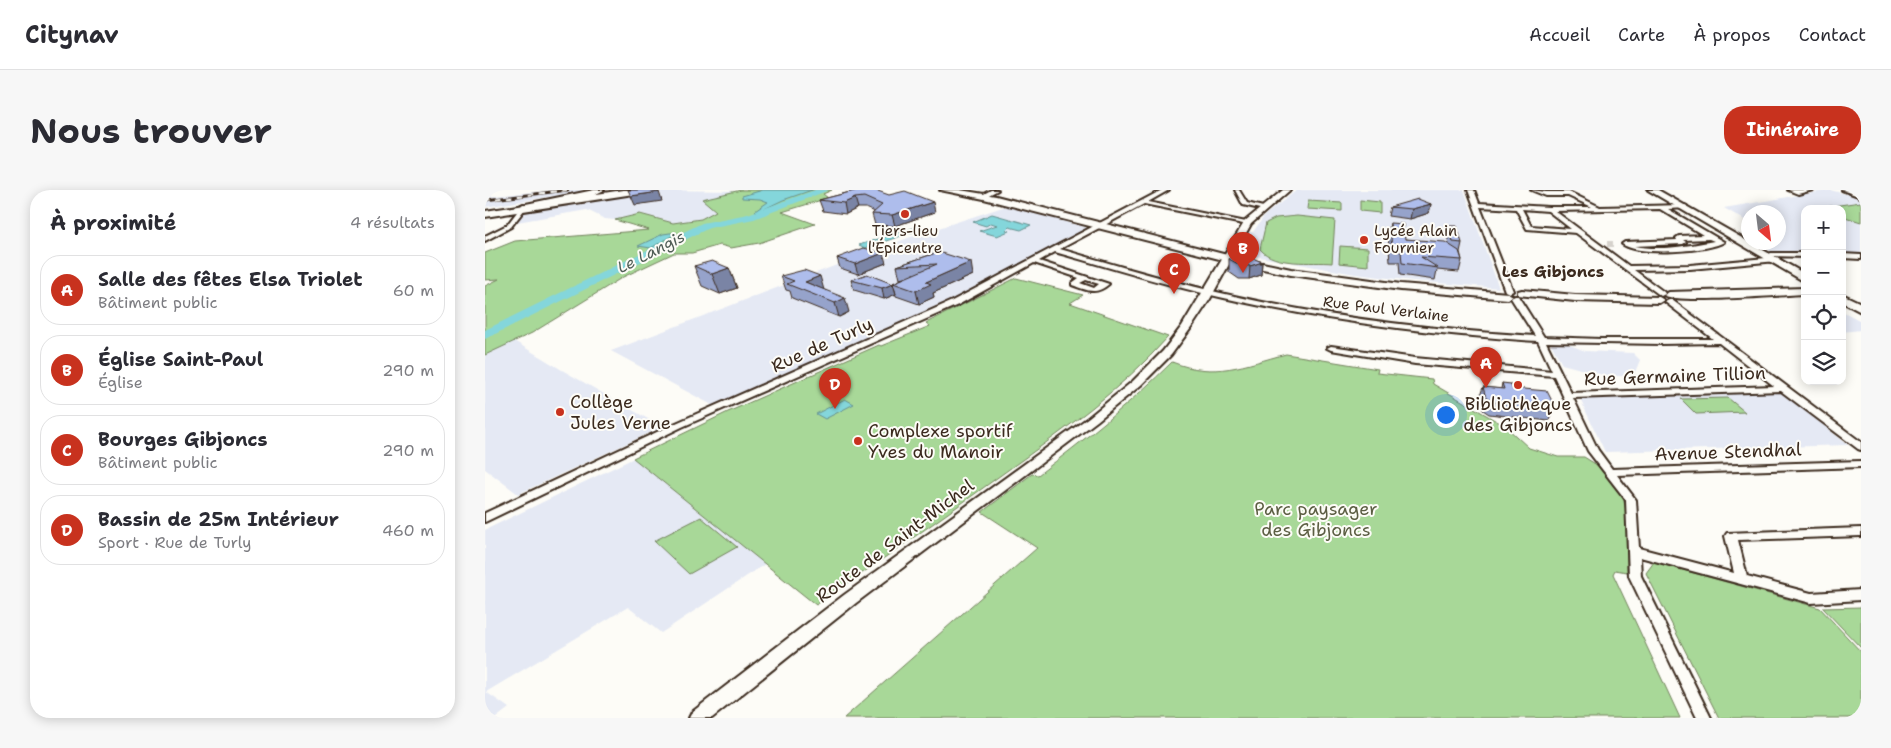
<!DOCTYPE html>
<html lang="fr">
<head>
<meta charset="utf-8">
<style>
  body { margin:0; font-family:"Shantell Sans",sans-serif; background:#f7f7f7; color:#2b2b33 }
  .controls { position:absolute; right:15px; top:15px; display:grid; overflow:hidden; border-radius:10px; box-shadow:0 2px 12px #0003 }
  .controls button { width:45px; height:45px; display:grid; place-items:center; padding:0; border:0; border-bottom:1px solid #e1e1e2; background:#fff; color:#2b2b33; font:25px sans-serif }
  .compass { position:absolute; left:1256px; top:15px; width:45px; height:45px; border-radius:50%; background:#fff; box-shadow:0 2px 12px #0003; rotate:152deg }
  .you { position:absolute; left:960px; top:224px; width:18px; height:18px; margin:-12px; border:4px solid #fff; border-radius:50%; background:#1a73e8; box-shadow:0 0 0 8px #1a73e833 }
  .badge { display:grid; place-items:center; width:32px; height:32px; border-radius:50%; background:#c8321e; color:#fff; font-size:16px; font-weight:700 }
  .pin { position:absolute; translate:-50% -41px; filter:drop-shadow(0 1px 2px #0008) }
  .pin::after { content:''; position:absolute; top:26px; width:18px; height:15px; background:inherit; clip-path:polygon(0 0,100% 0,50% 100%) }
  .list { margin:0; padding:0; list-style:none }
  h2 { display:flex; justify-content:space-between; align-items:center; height:65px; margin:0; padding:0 20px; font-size:21px }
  h2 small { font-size:16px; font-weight:400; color:#7c7c81 }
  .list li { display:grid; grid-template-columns:32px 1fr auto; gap:15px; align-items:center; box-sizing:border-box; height:70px; margin:0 10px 10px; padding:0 10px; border:1px solid #e1e1e2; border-radius:20px }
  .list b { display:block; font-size:19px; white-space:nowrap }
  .list p { margin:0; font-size:16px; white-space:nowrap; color:#7c7c81 }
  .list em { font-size:16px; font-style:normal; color:#7c7c81 }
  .icon { flex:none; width:28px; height:28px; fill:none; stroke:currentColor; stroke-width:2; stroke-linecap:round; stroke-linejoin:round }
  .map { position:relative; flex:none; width:1376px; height:528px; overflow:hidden; border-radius:20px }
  header { display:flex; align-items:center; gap:30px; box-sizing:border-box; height:70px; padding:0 25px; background:#fff; border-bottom:1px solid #e1e1e2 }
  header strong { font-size:24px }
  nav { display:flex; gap:28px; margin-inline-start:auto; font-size:18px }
  .intro { display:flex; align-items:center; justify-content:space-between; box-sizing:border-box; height:120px; padding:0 30px }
  h1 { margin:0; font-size:35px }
  .button { padding:12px 22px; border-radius:20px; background:#c8321e; color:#fff; font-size:18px; font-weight:700 }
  main { display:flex; gap:30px; padding:0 30px }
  aside { flex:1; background:#fff; border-radius:20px; box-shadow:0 2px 12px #0003 }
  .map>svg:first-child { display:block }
</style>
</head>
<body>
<header>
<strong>Citynav</strong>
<nav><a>Accueil</a><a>Carte</a><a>À propos</a><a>Contact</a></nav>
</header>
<div class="intro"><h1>Nous trouver</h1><a class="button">Itinéraire</a></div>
<main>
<aside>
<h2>À proximité<small>4 résultats</small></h2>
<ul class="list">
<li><span class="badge">A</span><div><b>Salle des fêtes Elsa Triolet</b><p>Bâtiment public</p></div><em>60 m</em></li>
<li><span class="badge">B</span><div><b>Église Saint-Paul</b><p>Église</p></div><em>290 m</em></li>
<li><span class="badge">C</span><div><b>Bourges Gibjoncs</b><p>Bâtiment public</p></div><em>290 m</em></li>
<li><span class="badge">D</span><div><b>Bassin de 25m Intérieur</b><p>Sport · Rue de Turly</p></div><em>460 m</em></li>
</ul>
</aside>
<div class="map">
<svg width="1376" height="528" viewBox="0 0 1376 528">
  <rect width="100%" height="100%" fill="#fdfcf7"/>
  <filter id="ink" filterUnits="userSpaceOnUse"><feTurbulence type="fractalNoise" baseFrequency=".02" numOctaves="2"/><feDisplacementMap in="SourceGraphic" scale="10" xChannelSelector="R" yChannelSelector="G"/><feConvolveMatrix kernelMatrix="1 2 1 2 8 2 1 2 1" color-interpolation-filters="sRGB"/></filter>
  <g filter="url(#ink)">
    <path fill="#e5e9f4" d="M67,0H107L0,17V7Z
      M168,0L254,1L218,9L231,21L216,29L188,33L155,24L130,30L120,29L102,20L32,32L43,18Z
      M812,0H979L1014,98L928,91L870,84L753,63L765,42H768L780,25Z
      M1345,0L1376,8V65L1357,64V19H1320V63L1288,62L1270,53L1294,52V22H1264L1263,32L1239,18Z
      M521,16L603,38L466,110L229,216L126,161L423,48Z
      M1357,121L1376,131V140L1357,142Z
      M29,151L77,180L177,237L33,304L0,279V165Z
      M1069,152L1080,153L1100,161L1148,163L1155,170L1148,187L1118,185L1077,174L1066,154Z
      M1294,200L1363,255L1120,262L1095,209L1246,205L1244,202Z
      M149,268L280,374L176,443L143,417L1,502L24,518L11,528H0V340Z"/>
    <path fill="#a8d898" stroke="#72815b" d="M256,0H347L338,4L343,8L297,22L330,34L274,53L246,58L235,55L207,63H189L138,87L47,143L0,165V96L14,89L0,90V63L30,51L164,40L130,30L155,24L188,33L216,29L231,21L217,9Z
      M875,10L895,12V23L875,21Z
      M823,11L857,13V21L822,19Z
      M1376,12V32L1357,26V19L1333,18Z
      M812,26L850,30L847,73C827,71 790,77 775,59L781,33L791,28Z
      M855,56L883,58V76L854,73Z
      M531,88L598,105L585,113L683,147C637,199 579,240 523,280C460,326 395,371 331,415L148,268L243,222L394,155L396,156L445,136L441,133Z
      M801,164L893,179L892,183L947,189L948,194L1020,236L1044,258L1073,267H1099L1112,275L1138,308L1141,320L1142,382L1130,380L1128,384L1195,528H359L552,358L497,322L547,284L553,285C600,249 646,213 687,172C730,189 759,175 801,164Z
      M1243,208L1260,222L1211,224L1196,209Z
      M216,327L252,357L204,384L169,351Z
      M1169,372L1335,418L1376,462V528H1234L1161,383Z
      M1376,417V458L1338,418Z"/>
    <path fill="#84d6db" stroke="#67918f" d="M278,0H327L298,10L273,22L270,21L283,12L275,9L257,8V6Z
      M507,24L546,35L536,40L524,37L521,40L524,41L512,46L494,41L512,35L506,33L501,36L488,32Z
      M428,38L434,40L380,58L374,55Z
      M185,43H192L166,58L153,56L178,44Z
      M360,209L369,214L340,229L331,224Z"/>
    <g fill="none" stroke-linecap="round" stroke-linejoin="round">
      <path fill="#84d6db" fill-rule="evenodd" d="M330,0H344L269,29L224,38L0,149V140L217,33L263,24Z"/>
      <path stroke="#d6d2cc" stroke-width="6" stroke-dasharray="6 3" stroke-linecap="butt" d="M1122,54H1130"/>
      <g stroke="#3b2a1e" stroke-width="4">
        <path id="minor" d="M506,0H513L500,7L495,6Z
          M677,0H684L663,12L766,33L763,35L659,14L575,59C634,76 694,94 754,107C852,129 951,140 1050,146L1026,108L1030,106H1033L1059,147L1116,149H1228L1180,112L1184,110H1187L1376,252V260L1373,259L1296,201L1088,208L1113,260L1127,279L1376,271V277L1132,285L1151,310L1154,358L1249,383L1240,346L1242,343L1376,338V346L1253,350L1262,386L1326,403L1376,400V410L1326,413L1155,367L1156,386L1226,528H1212L1144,386L1141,310L1103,261L1069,186L930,174L846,160L842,158L846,156L930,168L1067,181L1053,151C953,145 855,133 757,112C694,99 632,80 570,62L554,71L624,94C610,106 602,100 587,95V93L594,88L549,73L473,115L197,237L0,332V323L191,233L467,111ZM601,90L614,94L609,98L595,93ZM1061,152L1176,154L1234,153L1289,196L1086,203Z
          M750,0H754L762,13L782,18L779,20L758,15Z
          M983,0H989L994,13L1064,17H1107L1083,6H1061L1046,0L1061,2H1084L1115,17L1200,15L1202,16V18L1183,19L1239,52C1223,62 1152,66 1137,54L1140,52L1192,50L1191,48L1194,46L1218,45L1175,19L1070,21L1144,76L1205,75L1292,67L1295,69L1292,71L1205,79L1149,80L1179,102L1180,104L1176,106L1091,43L1042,39L1031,19L995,17L1028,101L1024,103L1020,101ZM1037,19L1063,21L1086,39L1046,36ZM1224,49L1229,51C1203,56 1175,61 1149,56L1198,54L1201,52L1198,50Z
          M1303,0H1328L1313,4Z
          M1357,0H1366L1376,3V7Z
          M38,14L43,15L26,37L0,51V46L22,35Z
          M1286,63H1320V67L1284,66V64Z
          M1357,64L1376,65V69L1357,68Z"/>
      </g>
      <g stroke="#3b2a1e" stroke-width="4">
        <path id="tertiary" d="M798,0H805L766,34L725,109L706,138L686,165L656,195L612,231L371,413L227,528H204L207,522L359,405L604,227L648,191L678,161L697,136L760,31Z"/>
      </g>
      <g stroke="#3b2a1e" stroke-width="4">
        <path id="secondary" d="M109,0H119L105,7L40,18L36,15Z
          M455,0H475L511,6L754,68L806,79L916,94L1023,103L1028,106L1023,109L916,100L806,85L750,73L499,9Z
          M1320,98V104C1299,105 1188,114 1179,105L1184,102Z
          M1037,100L1090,105L1174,107L1179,110L1174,113L1090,111L1033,105V101Z"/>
      </g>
      <g stroke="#3b2a1e" stroke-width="4">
        <path id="primary" d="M138,0H159L155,3L0,27V21Z
          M1163,0H1173L1320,84V92Z
          M1357,104L1376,113V122L1357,112Z"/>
      </g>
      <use href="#minor" fill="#fdfcf7" fill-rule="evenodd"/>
      <use href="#tertiary" fill="#fdfcf7" fill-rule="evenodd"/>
      <use href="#secondary" fill="#fdfcf7" fill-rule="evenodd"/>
      <use href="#primary" fill="#fdfcf7" fill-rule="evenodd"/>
      <g stroke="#3b2a1e" stroke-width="3">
        <path id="rail" d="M0,10L83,0"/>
      </g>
      <use href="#rail" stroke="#fdfcf7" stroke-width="2" stroke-dasharray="5.5" stroke-linecap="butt"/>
    </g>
    <path fill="#96a3cb" stroke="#3b2a1e" d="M373,0L450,22L410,36L390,35L387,24L390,22L381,18H373L361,24L338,21L334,10Z
      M946,14L944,23L925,29L903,26L905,17Z
      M905,33L920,49L964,54L962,45L964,36L977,53L975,62L977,70L974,82L952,80L950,90L915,85L914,72H905L903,44Z
      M454,62L488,85L448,103L449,107L434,114L411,106L408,93L419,88L415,89L412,76Z
      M754,66L777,72L776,85L764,89H754L744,82V69Z
      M352,68L401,73L373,84L355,78Z
      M209,76L244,78L252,98L235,104L217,96Z
      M296,86L339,100L364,122L354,127L307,108L305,101L301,100Z
      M366,90L408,94L411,104L399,109L369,100Z
      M1017,193L1027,198L1069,215L1064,231L1004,224L998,220L994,209L998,197L1016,199Z"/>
    <path fill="#7a84a5" stroke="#3b2a1e" d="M174,2L177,11L150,15L146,6Z
      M370,8L373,18L361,24L359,13Z
      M448,12L450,22L410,36L407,25Z
      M946,14L944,23L925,29L927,19Z
      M398,63L401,73L373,84L370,74Z
      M486,72L488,85L448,103L449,107L434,114L431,101L441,92Z
      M777,72L776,85L764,89L765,76Z
      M244,78L252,98L235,104L227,84Z
      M335,86L339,100L320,92Z
      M408,94L411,104L399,109L397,98Z
      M360,108L364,122L354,127L350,113Z"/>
    <path fill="#aebdec" stroke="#3b2a1e" d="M143,0H173L174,2L146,6Z
      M373,0H390L404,5L420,1L448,12L407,25L387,24L397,15L379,7L370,8L359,13L334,10Z
      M933,9L946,14L927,19L905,17Z
      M905,33L918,34L920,49L960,52L974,61L977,70L936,67L953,78L917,73L916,61L907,60Z
      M964,36H972L977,53L968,52Z
      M379,58L398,63L370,74L352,68Z
      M749,61L754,66L765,67L777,72L765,76L755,75L744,69Z
      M454,62L486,72L441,92L446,94L431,101L408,93L452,74L412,76Z
      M227,71L244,78L227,84L209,76Z
      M319,80L335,86L320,92L360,108L350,113L302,94L309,91L296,86Z
      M382,84L408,94L397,98L366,90Z
      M1017,193L1026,194L1027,198L1062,201L1069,215L1067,214L1069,218L1008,212L1001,208L998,197L1019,199Z"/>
  </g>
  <g fill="#c8321e" stroke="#fdfcf7" stroke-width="2">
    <circle cx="420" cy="24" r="5"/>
    <circle cx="879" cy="50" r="5"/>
    <circle cx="1033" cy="195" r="5"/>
    <circle cx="75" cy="222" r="5"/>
    <circle cx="373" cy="251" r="5"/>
  </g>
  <g text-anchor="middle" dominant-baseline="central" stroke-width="4" stroke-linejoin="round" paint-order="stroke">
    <g font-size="15" fill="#3b2a1e" stroke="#fdfcf7">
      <text x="420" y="41">Tiers-lieu<tspan x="420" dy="17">l'Épicentre</tspan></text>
      <text x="889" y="41" text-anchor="start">Lycée Alain<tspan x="889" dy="17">Fournier</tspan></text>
    </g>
    <g font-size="15" fill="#3b2a1e" stroke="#fdfcf7">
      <text transform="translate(901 119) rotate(7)">Rue Paul Verlaine</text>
    </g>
    <g font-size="16" font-style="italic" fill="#515e57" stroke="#fdfcf7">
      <text transform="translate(166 62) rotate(-27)">Le Langis</text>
    </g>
    <g font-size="16" font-weight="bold" fill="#3b2a1e" stroke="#fdfcf7">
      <text x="1068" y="81">Les Gibjoncs</text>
    </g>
    <g font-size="18" fill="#3b2a1e" stroke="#fdfcf7">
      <text transform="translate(337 155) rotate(-24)">Rue de Turly</text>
      <text transform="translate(1190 186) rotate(-2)">Rue Germaine Tillion</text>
      <text transform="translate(1243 262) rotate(-2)">Avenue Stendhal</text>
      <text transform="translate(410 351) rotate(-37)">Route de Saint-Michel</text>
    </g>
    <g font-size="18" fill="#3b2a1e" stroke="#fdfcf7" text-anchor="start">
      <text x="85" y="212">Collège<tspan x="85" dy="21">Jules Verne</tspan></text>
      <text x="1033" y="214" text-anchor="middle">Bibliothèque<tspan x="1033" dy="21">des Gibjoncs</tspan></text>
      <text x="383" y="241">Complexe sportif<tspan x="383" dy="21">Yves du Manoir</tspan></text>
    </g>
    <g font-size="18" fill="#5c5e43" stroke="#fdfcf7">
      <text x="831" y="319">Parc paysager<tspan x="831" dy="21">des Gibjoncs</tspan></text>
    </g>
  </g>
</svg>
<div class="controls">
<button>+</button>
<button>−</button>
<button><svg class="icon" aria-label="locate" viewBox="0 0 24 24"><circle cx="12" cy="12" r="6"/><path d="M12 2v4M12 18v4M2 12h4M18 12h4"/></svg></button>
<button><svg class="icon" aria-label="layers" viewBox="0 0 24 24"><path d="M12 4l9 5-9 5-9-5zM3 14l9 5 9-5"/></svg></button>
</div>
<svg class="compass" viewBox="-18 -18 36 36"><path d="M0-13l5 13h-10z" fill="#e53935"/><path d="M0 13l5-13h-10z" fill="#7c7c81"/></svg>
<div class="you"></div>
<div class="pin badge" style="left:1001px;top:198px">A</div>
<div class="pin badge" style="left:758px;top:83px">B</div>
<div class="pin badge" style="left:689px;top:104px">C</div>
<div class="pin badge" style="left:350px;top:219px">D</div>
</div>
</main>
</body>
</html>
